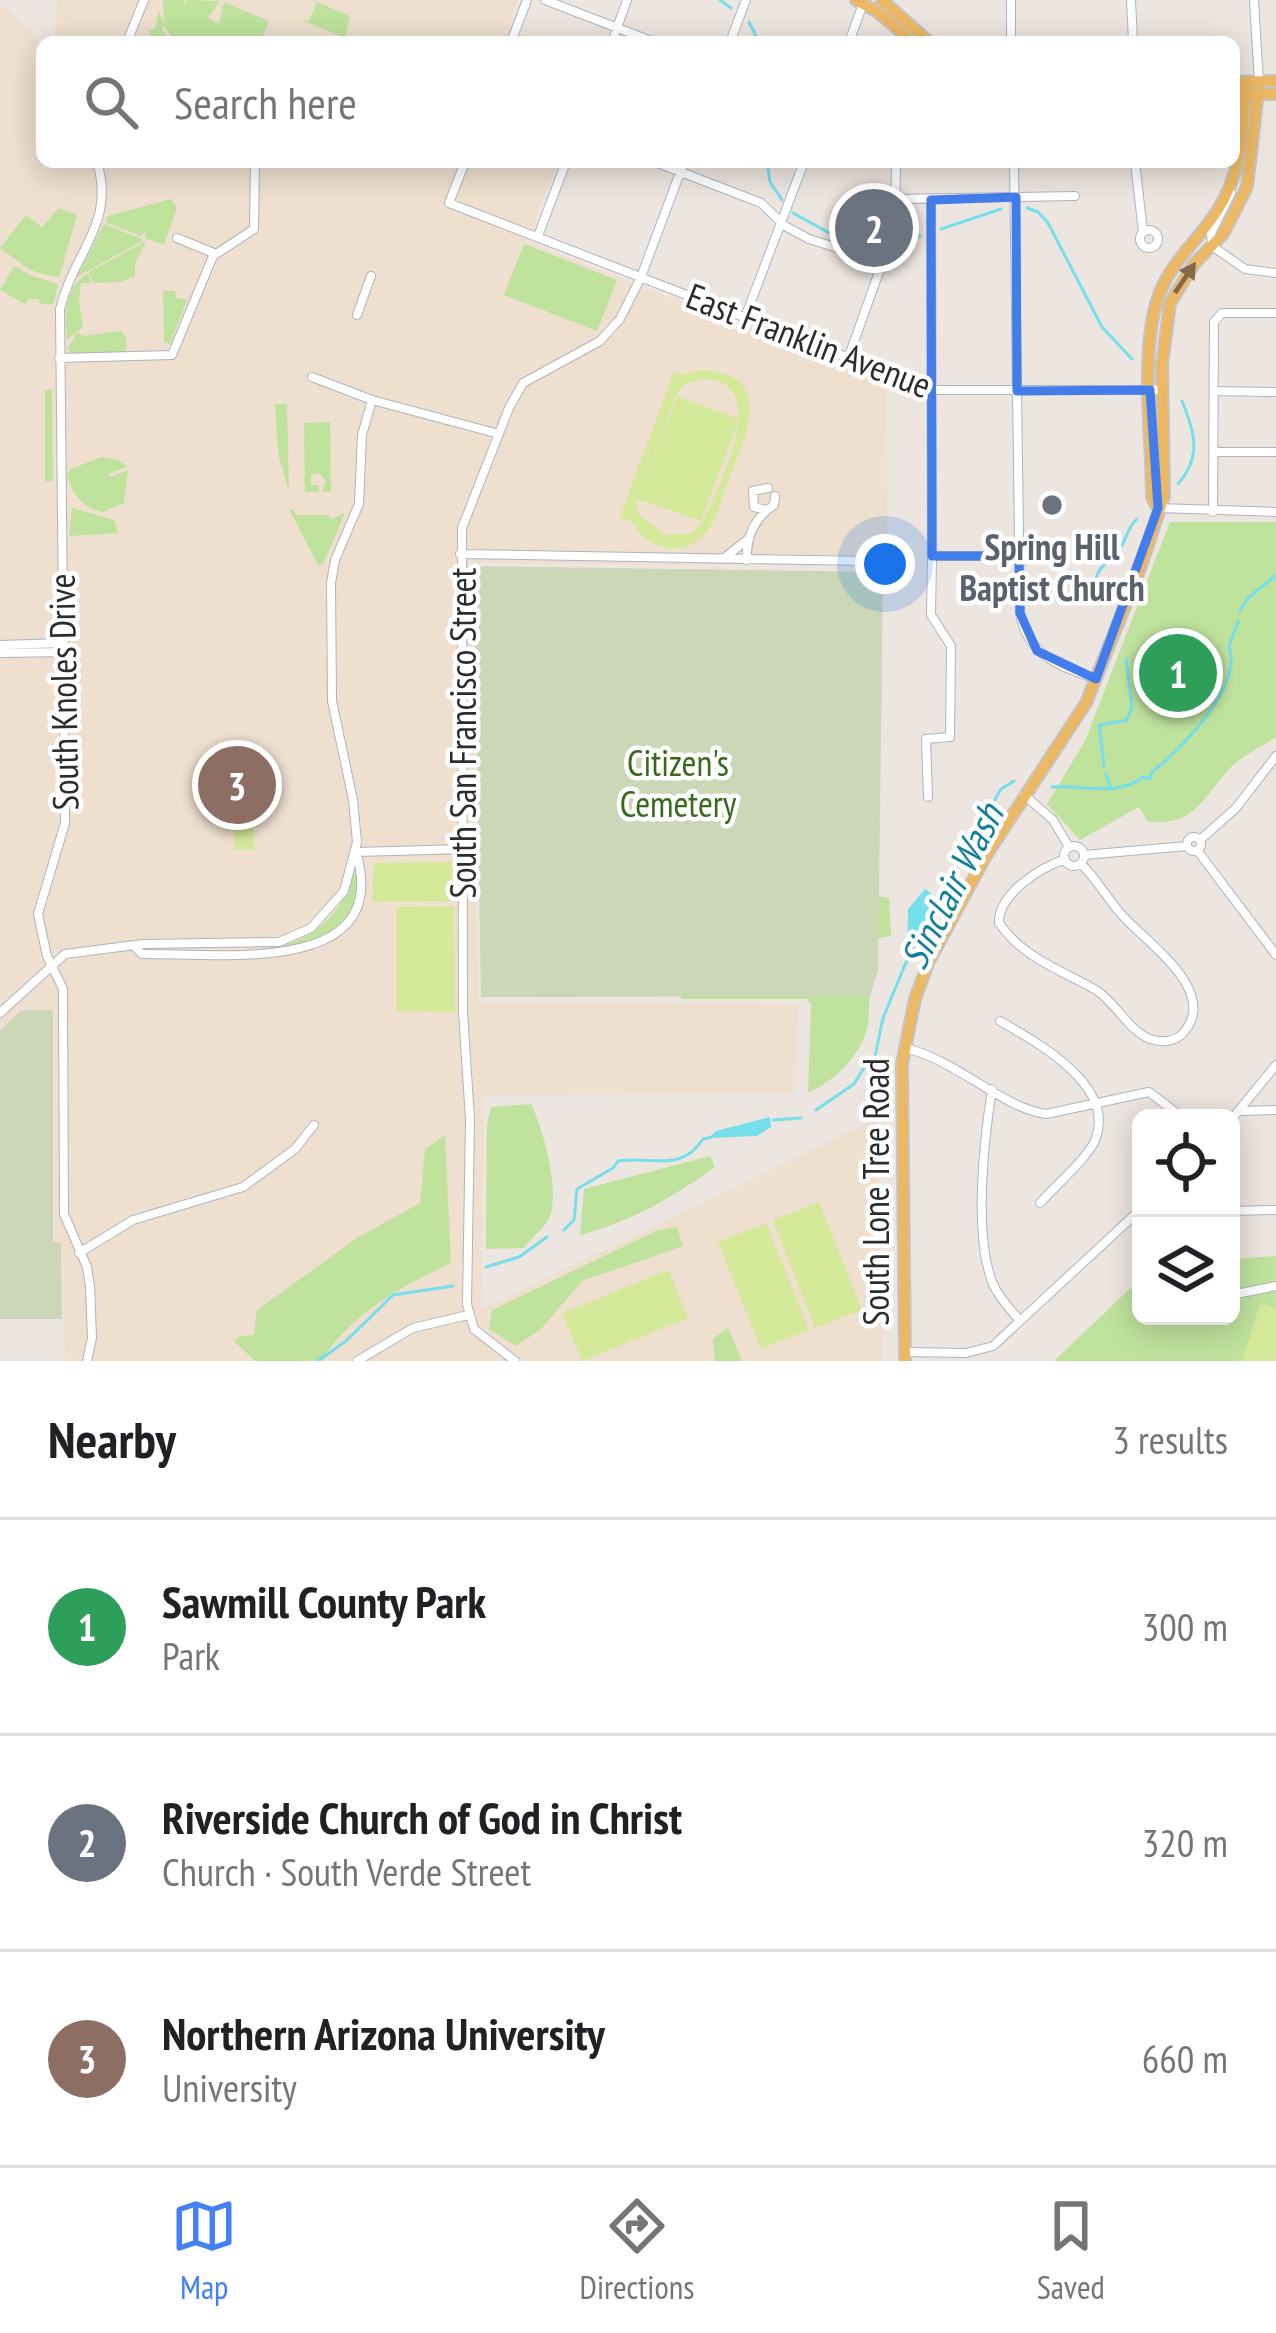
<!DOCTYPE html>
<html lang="en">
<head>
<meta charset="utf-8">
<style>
  body { margin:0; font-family:"PT Sans Narrow",sans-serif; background:#f6f6f6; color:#202124 }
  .controls { position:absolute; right:36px; bottom:36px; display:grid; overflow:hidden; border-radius:18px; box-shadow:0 6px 30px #0003 }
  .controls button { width:108px; height:108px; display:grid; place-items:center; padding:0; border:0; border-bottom:3px solid #e0e0e0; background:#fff; color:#202124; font:60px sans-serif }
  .you { position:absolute; left:885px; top:564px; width:42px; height:42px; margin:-30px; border:9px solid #fff; border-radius:50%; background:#1a73e8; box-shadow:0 0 0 18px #1a73e833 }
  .badge { display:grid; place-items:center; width:78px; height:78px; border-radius:50%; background:#4481f5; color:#fff; font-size:39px; font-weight:700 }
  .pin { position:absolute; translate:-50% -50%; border:6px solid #fff; box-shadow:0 3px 12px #0006 }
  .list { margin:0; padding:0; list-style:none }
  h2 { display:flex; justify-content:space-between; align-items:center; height:156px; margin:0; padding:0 48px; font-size:51px }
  h2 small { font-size:39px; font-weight:400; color:#757577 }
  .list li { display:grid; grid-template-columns:78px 1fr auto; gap:36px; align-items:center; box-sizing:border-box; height:216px; padding:0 48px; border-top:3px solid #e0e0e0 }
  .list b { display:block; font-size:45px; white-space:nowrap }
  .list p { margin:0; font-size:39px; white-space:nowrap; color:#757577 }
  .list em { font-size:39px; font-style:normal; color:#757577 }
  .icon { flex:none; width:66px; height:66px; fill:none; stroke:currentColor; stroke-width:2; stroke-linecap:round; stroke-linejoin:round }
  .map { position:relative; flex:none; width:1276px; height:1361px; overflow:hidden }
  .search { position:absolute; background:#fff; box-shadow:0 6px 30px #0003; left:36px; right:36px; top:36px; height:132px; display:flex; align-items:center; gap:30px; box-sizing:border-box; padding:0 42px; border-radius:18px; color:#757577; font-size:45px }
  .sheet { height:804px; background:#fff }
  nav { display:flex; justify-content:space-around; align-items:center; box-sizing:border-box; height:168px; border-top:3px solid #e0e0e0; background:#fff; font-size:33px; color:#757577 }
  nav a { display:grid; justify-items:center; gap:6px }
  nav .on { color:#4481f5 }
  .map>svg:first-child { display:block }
</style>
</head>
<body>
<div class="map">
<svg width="1276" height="1361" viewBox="0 0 1276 1361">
  <rect width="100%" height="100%" fill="#ede5df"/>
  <path fill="#eedfcf" d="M57,0H518L508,29L542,42H54Z
    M5,6L42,45V162H557L527,242L886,382L888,566L478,563L471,567L478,1003L798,1004L795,1093L484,1096L481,1310L878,1118L882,1361H65L62,1243L54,1240V1010L21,1009L0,1029V10Z"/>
  <path fill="#bfe29d" d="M163,0H184L186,6V0L220,1L208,18L219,24L224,2L269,21L261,42H176L163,25L162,30L173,42H162L156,34L159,42H153L149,31L155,29L159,11L164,24Z
    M317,2L350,16L345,38L299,19L309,21Z
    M171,199L177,208L164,245L145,238L146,230L141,236L105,222L108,216Z
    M59,208L77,215L59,278L30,270L0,248L26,215L42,227Z
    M104,224L144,240L77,277Z
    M146,241L135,264V276L120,282L93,283L89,272Z
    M524,244L617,280L597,331L504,295Z
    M14,266L32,276L58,284L53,304H40L39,299H29L25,304L0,290Z
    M88,273L91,283H81L79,301L83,327L67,340C65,315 64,288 88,273Z
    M163,291H175L176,298L187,300L170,344L164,342Z
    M121,331L126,337V352L73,353L67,349L77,333L86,336Z
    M52,389L53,481H45V390Z
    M275,404H287L289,492L278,453Z
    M330,422L331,492H322L326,481L319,473L311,475V485H318L319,492H305L304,423Z
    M102,457L118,460L127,467L108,474L110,477L128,470L124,503L103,512C83,509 72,494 67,475L71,469Z
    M72,508L114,520L118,533L69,536Z
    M293,509L296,515H329L331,519L345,513L323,564L318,565L290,511Z
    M1170,522H1276V737C1261,748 1241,756 1229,769C1202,799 1193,828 1147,821L1139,807L1080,840L1047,804L1085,741Z
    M354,873H358C359,924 328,937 285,948L283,945C321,935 343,909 354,873Z
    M854,893L889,898L891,936L878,938C878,959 874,975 870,995C868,1004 870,1014 868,1023C863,1054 835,1081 808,1093L811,1005L807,999H681L683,951Z
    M531,1104C543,1128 561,1192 549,1218C545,1228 530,1238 524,1248L486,1249L487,1125L491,1107Z
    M445,1135L451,1263C401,1286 351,1314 321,1361H255L234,1341L240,1336L254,1335L257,1310L357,1238L420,1203L425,1149Z
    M710,1156L715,1167C673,1197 630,1222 580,1235L584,1189Z
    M677,1227L683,1246L582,1281L541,1329L516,1346L489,1329L492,1310L656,1231Z
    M1276,1256V1361H1054L1141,1278V1316H1231V1259Z
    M728,1328L742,1361H715L713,1339Z"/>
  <path fill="#cbd7b7" d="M483,566L883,572L878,970L870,996L481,997L474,571Z
    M21,1010H53V1241L61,1243L62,1319H0V1031Z"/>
  <path fill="#d4e99a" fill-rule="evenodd" d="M698,370C778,371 746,436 728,481C721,500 715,527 699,540C674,559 641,544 630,517L628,521L620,517L674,372L682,375ZM700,379C776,378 719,486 702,523L690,534H667L663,538V533L638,514L637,499L701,521L739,419L677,396L638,497L675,397L684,385Z
    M254,816V850H234V817Z
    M453,862L455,901L372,902L374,863Z
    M454,906L455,1012L397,1011V907Z
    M819,1202L862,1310L815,1328L773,1220Z
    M766,1223L809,1330L761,1349L718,1242Z
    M668,1270L688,1318L582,1361L562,1313Z
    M1265,1304L1276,1309V1361H1242L1259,1307Z"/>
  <path fill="#76dfec" d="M925,889L931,893C930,916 917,944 907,965L908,909Z
    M770,1117L771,1127L757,1136L709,1138L716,1131Z"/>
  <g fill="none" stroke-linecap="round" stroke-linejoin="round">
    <path stroke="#76dfec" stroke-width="3" d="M720,0L731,8
      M749,22L759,42
      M767,162L770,182L782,200
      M1027,208L1038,212L1048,223L1102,327L1132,359
      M793,213L833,235L880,246
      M941,229L1001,209
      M902,241L920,236
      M1178,484C1202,456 1195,433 1182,401
      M1101,605C1087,563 1106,571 1122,545C1128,534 1128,527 1137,519
      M1240,611L1247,599L1276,575
      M1104,766L1099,725L1127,720L1132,707L1126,659
      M1106,774L1111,789
      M1052,787C1082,785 1118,797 1143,777L1150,779L1152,772C1180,750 1243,687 1229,647L1238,621
      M921,930L1001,789L1014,781
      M816,1110L854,1084L865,1066L874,1061L883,1018L907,960
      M773,1120L801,1118
      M564,1230L574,1220L577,1189L613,1168L618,1161C653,1156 681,1173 703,1139L712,1137
      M486,1267L519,1257L547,1237
      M318,1361L346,1341L393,1295L453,1286"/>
    <g stroke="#afb4bc" stroke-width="10">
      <path id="minor" d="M545,0L654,42
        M1011,0V42
        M1131,0L1133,42
        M1254,0L1259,82
        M127,42L144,0
        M511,42L527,0
        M612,42L627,0
        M730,42L746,0
        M849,42L863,4
        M465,162L449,203L932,390H1162
        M655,162L761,203L785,226L809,239L883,262
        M1014,162L1020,613C1027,655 1059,666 1096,679
        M1135,162L1143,232
        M1231,193L1211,233L1212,246L1245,269L1276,273
        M897,199L1075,196
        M1140 239a9 9 0 1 1 18 0a9 9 0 1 1-18 0Z
        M538,236L566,162
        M177,238L216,254
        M357,315L371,276
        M746,315L804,162
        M849,356L895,227L896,162
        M59,358L172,355L213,256L254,229L255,162
        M312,377L372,400L499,434
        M1214,391L1276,392
        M1214,452H1276
        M768,488L753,491L754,507L767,510L774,505L775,496
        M1158,508L1276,512
        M1213,512L1214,322L1222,313H1276
        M460,554L871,561
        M932,556H1019
        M723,559L748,539
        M747,560C746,541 752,524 766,511
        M0,645L64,643
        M0,653L64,652
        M1024,795L1053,820L1069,847
        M928,797L926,739L950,737L951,646L931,615L932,556L931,200
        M1187 844a7 7 0 1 1 14 0a7 7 0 1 1-14 0Z
        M1200,840L1236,808L1276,756
        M1064 856a10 10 0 1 1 20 0a10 10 0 1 1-20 0Z
        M1197,850L1276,955
        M356,852L464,849
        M1084,855L1187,846
        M1065,859C1040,868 998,894 999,923C1023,958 1061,970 1096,990C1116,1003 1129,1031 1150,1039C1162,1043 1176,1042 1184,1032C1220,990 1143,940 1121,914C1107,898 1096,878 1081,864
        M136,948L142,954C217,953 394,978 356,852
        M0,1013L65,954L143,944L279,942L311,928L344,891L357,842L353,800L332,701L331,583L335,560L359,504L362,435L372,400
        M1000,1021C1036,1042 1115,1084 1096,1138C1090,1156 1054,1187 1040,1203
        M905,1048C959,1061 1000,1107 1046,1114L1149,1092L1183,1118
        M992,1089C984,1140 973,1235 993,1284C999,1298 1010,1309 1020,1321
        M1243,1111L1276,1110
        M1231,1120L1276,1065
        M1231,1211L1276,1210
        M79,1253L133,1220L243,1187L295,1149L314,1125
        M1231,1295L1276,1286
        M906,1352L966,1353L993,1346L1141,1209
        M87,1361L92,1338L90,1286L87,1267L64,1214L63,989L47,956L38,914L65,823L60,309C74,251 116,224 97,162
        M357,1361L413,1328L468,1315
        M515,1361L474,1329L467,1304L470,1119L463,1012L462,528L509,408L523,383L600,341L620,319L641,277L684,162"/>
    </g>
    <g stroke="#c4c4c4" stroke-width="14">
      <path id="major" d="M856,0L878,12L912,42
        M882,0L929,42
        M1234,82L1276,81
        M1234,94H1276
        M1158,508L1152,497C1152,436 1140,357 1157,301C1168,263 1199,241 1219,208C1243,170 1242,126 1247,82
        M905,1361L902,1064L915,999L929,961L987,854L1086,703L1140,569L1164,496L1162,364L1170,303L1194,264L1223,234L1247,187L1259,82"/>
    </g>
    <use href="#minor" stroke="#fff" stroke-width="8"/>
    <use href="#major" stroke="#edb864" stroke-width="10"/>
  </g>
  <defs><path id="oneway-solid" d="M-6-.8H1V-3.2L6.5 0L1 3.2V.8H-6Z" transform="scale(3)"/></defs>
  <use fill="#836b45" href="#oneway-solid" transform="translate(1185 278) rotate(-56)"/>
  <path fill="none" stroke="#437deb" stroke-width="9" stroke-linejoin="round" d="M1016,197L1017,391L1150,390L1158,508L1096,679L1037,651L1020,613L1019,556H932L931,200Z"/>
  <circle fill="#6b7280" stroke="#fff" stroke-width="4.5" cx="1052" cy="505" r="12"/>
  <g text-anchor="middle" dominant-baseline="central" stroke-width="9" stroke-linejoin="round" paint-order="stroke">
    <g font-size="36" fill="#2c2c2c" stroke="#fff">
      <text transform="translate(809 340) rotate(21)">East Franklin Avenue</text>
      <text transform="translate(63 692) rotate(-91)">South Knoles Drive</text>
      <text transform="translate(462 733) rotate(-90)">South San Francisco Street</text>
      <text transform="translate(875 1192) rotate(-90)">South Lone Tree Road</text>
    </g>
    <g font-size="36" font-weight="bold" fill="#5b616d" stroke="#fff">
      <text x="1052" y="546">Spring Hill<tspan x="1052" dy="41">Baptist Church</tspan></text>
    </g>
    <g font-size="36" fill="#38691d" stroke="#fff">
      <text x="678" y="762">Citizen's<tspan x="678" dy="41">Cemetery</tspan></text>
    </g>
    <g font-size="39" font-style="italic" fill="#11819b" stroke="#fff">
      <text transform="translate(951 886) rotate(-63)">Sinclair Wash</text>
    </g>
  </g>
</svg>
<div class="controls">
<button><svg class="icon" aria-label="locate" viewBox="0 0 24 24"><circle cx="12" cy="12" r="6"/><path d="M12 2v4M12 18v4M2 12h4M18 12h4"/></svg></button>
<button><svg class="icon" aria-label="layers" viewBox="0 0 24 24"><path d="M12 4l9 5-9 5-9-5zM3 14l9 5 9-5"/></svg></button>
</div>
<div class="you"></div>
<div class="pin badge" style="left:1178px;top:673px;background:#2e9e5b">1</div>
<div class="pin badge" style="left:874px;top:228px;background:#6b7280">2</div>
<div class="pin badge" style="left:237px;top:785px;background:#8d6e63">3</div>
<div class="search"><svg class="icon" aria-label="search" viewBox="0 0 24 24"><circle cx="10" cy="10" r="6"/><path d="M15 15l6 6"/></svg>Search here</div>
</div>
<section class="sheet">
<h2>Nearby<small>3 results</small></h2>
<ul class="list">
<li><span class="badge" style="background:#2e9e5b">1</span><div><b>Sawmill County Park</b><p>Park</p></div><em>300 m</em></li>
<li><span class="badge" style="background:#6b7280">2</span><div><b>Riverside Church of God in Christ</b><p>Church · South Verde Street</p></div><em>320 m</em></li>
<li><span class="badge" style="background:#8d6e63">3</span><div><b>Northern Arizona University</b><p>University</p></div><em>660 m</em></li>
</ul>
</section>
<nav>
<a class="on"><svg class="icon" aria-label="map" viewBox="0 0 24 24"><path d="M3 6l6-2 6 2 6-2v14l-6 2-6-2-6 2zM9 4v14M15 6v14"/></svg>Map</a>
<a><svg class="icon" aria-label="directions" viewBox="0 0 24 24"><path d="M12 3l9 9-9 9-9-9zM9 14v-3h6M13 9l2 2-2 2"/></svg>Directions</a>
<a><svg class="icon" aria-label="saved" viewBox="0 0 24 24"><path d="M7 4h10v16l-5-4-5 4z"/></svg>Saved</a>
</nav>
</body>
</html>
